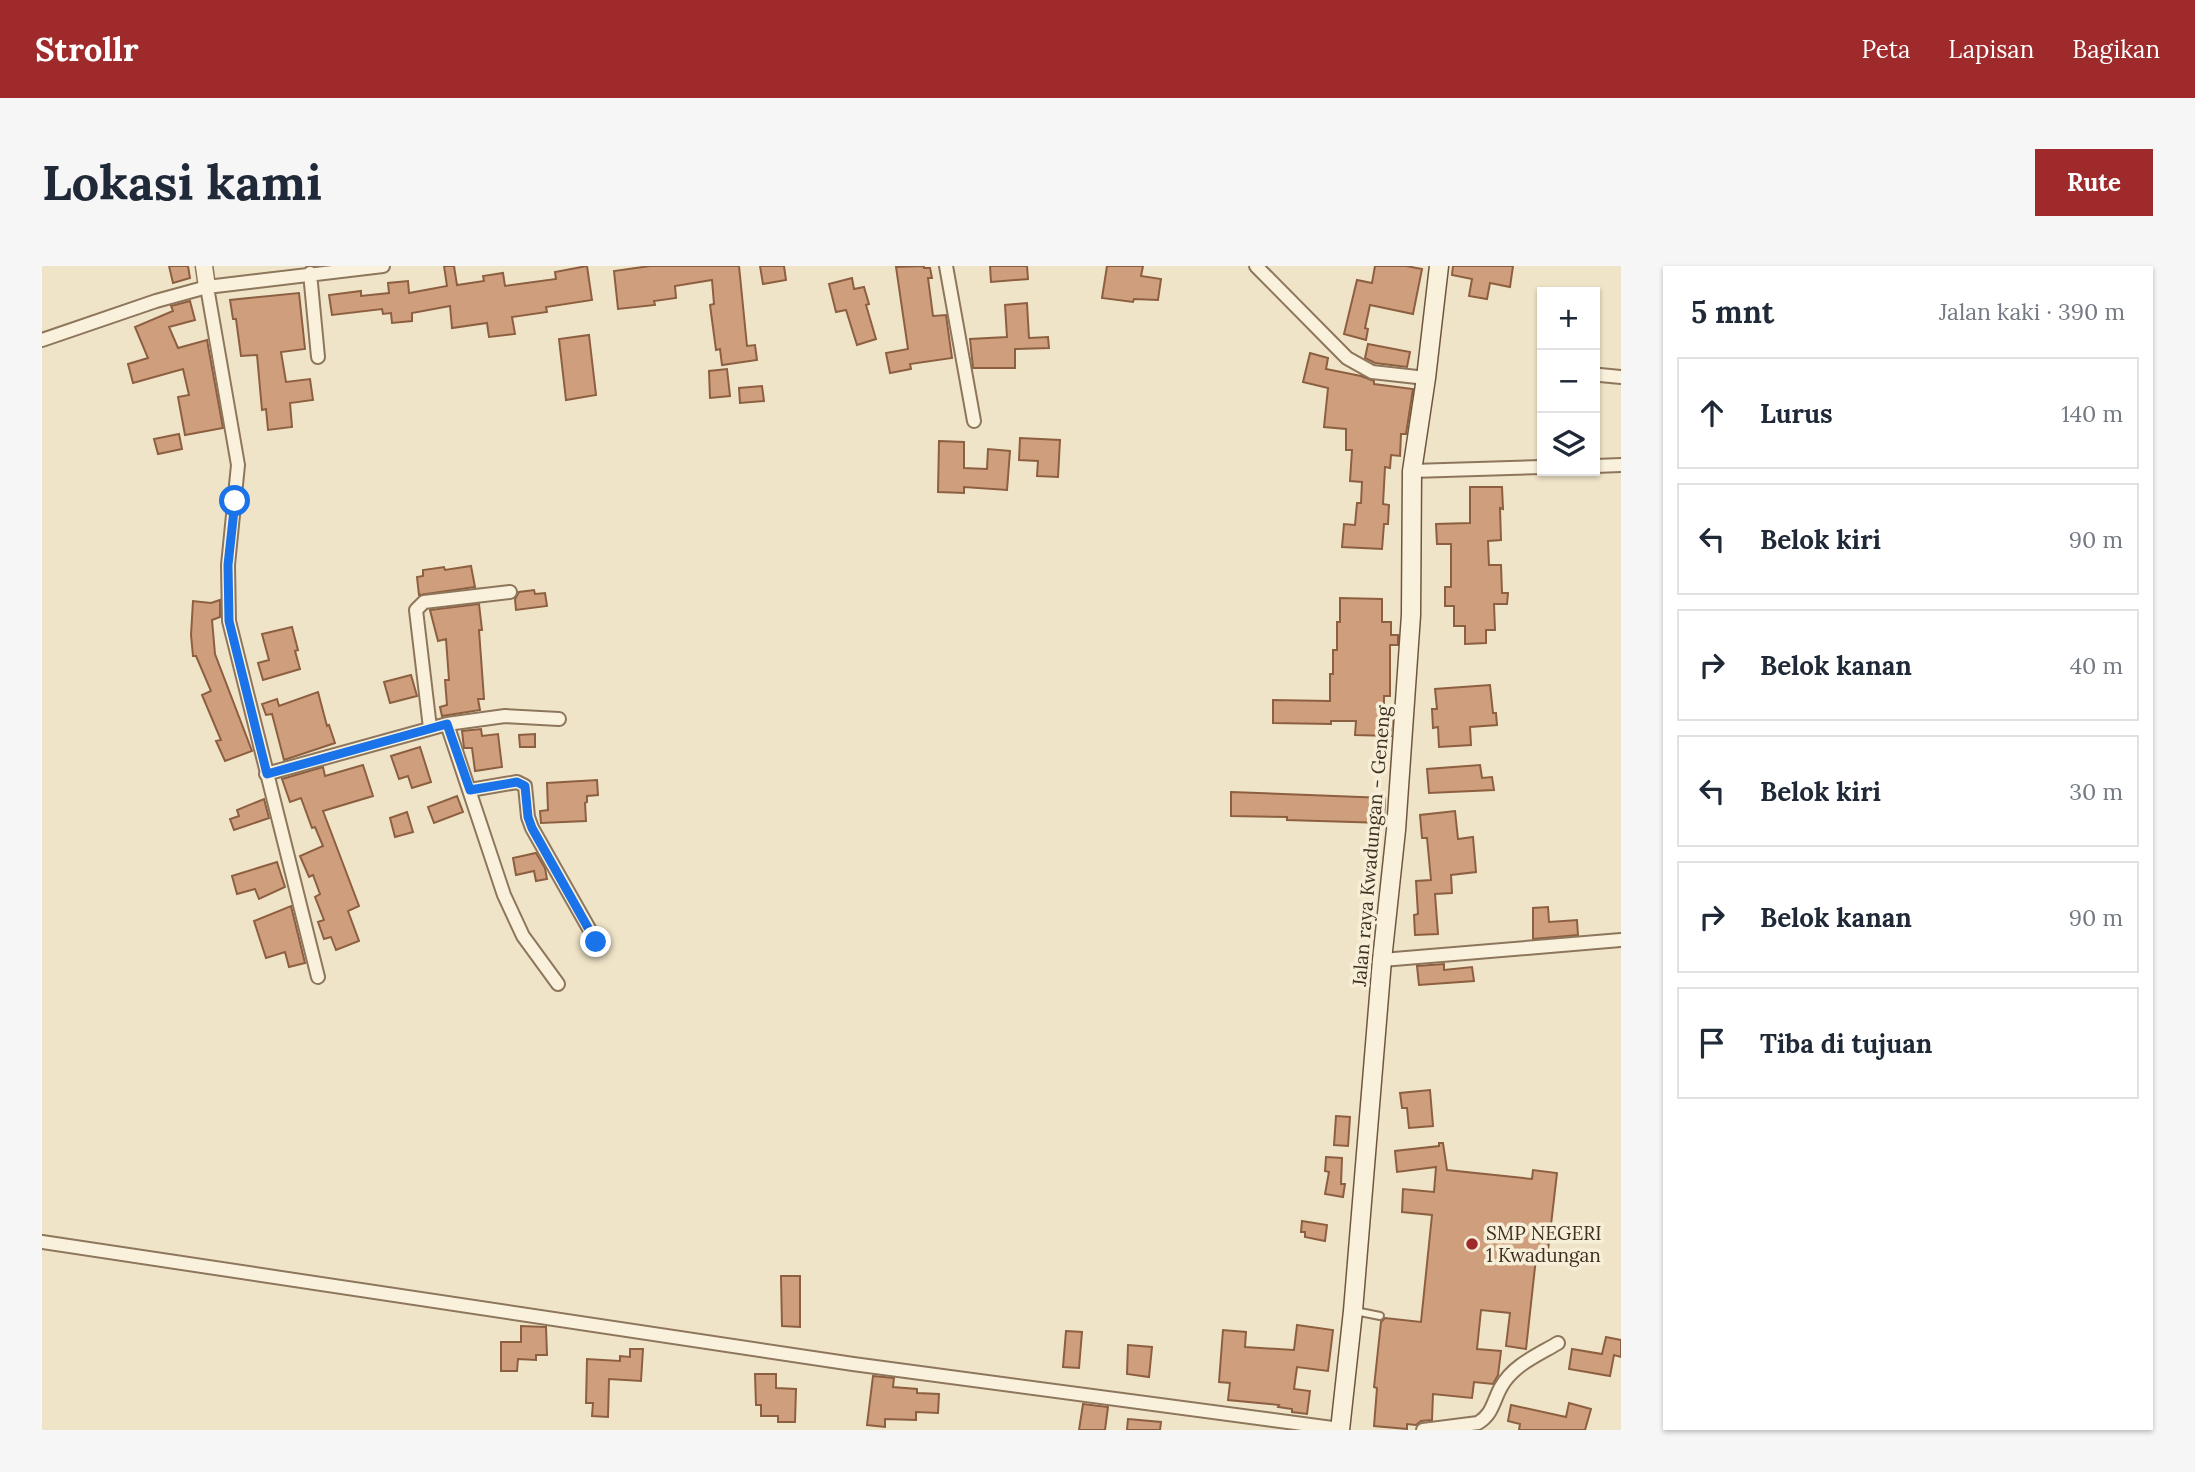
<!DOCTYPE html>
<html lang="id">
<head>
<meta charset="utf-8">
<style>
  body { margin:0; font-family:Lora,serif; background:#f6f6f7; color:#1f2937 }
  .controls { position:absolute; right:21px; top:21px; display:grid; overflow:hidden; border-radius:0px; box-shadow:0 2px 5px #0004 }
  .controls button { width:63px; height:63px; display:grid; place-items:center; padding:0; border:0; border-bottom:2px solid #e0e1e3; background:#fff; color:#1f2937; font:35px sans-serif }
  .stop { position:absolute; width:21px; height:21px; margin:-16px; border:5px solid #1a73e8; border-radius:50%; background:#fff }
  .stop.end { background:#1a73e8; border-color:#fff; box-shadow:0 2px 7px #0008 }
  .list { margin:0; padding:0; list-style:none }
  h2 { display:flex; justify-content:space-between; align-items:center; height:91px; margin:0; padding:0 28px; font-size:30px }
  h2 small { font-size:23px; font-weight:400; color:#747a83 }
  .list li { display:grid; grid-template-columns:46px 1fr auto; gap:21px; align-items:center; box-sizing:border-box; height:112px; margin:0 14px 14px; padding:0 14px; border:2px solid #e0e1e3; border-radius:0px }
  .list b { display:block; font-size:26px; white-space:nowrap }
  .list em { font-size:23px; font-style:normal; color:#747a83 }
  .icon { flex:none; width:38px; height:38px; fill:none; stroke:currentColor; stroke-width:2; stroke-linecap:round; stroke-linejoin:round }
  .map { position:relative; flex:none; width:1579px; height:1164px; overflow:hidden; border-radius:0px }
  header { display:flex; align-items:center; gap:42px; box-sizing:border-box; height:98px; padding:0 35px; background:#9e2a2b; color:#fff }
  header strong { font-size:33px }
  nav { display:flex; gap:38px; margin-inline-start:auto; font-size:24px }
  .intro { display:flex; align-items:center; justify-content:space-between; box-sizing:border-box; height:168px; padding:0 42px }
  h1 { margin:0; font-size:49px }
  .button { padding:18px 32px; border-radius:0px; background:#9e2a2b; color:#fff; font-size:24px; font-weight:700 }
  main { display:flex; gap:42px; padding:0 42px }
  aside { flex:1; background:#fff; border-radius:0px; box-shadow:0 2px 5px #0004 }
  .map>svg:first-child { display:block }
</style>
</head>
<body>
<header>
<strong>Strollr</strong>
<nav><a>Peta</a><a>Lapisan</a><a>Bagikan</a></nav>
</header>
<div class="intro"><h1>Lokasi kami</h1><a class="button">Rute</a></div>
<main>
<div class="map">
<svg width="1579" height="1164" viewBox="0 0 1579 1164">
  <rect width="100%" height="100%" fill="#f0e4c8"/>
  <path fill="#cf9f7d" stroke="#8d5f41" stroke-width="2" d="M127,0H146L148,12L131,17Z
    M402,0H412L415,19L442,15L441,10L461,7L463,20L514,13L513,6L545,0L550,34L504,41L505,46L470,51L473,68L447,71L445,57L410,62L408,40L370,47V55L350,57L349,47L341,48L340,43L290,49L287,29L319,25V30L347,27L346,17L366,15L367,27L405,20Z
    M608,0H697L705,80L713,79L715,94L680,99L678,83L674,84L668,39L672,38L670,14L633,20L634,32L612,35L613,39L576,43L572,5Z
    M718,0H742L744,14L721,18Z
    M882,0V2H888L890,12H886L891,50L904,49L910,92L868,98L869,103L848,107L844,87L866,83L854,1Z
    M948,0H985L986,13L949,16Z
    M1065,0H1101L1099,10L1119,13L1116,34L1092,33L1091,36L1060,32Z
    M1333,0H1364L1380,3L1371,48L1328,39L1323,62L1326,63L1324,74L1302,68L1315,14L1330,17Z
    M1411,0H1471L1468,21L1448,17L1445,33L1427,30L1430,13L1410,9Z
    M810,12L812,23L822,21L827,38L824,39L834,73L815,79L804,44L794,46L787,18Z
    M257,27L263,83L239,86L244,116L268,113L271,134L248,137L250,161L226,164L224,143L220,144L215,89L199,90L194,53H191L188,34Z
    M148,35L153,54L127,61L136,82L165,74L181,162L143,169L136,131L147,129L141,103L91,117L86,98L106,92L93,61L131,45L129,40Z
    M985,37L987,72L1006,71L1007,82L973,83V102H931L928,73L965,71L963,39Z
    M547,69L554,129L524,134L517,73Z
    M1326,78L1368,86L1365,101L1333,97L1323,92Z
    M1268,87L1286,92L1284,103L1319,110L1332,115V118L1371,123L1364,168H1359L1358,190L1349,189L1348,202L1343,201L1341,238L1347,239L1346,258H1342L1340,283L1300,281L1302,258L1313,259L1315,237H1319L1320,216L1308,215L1310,184H1304V163L1282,161L1286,122L1261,116Z
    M685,103L688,130L668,132L667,105Z
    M720,120L722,135L698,137L697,122Z
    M137,168L140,183L116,188L112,173Z
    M978,172L1018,174L1016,211L995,210L996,195L977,194Z
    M897,175L922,176V202L945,203L946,183L968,185L965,224L922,221V227L896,226Z
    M1428,221H1460L1461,243L1458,242L1459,274L1446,275L1447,299H1459L1460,327H1466L1465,338H1452L1453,364H1444V377L1423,378V360H1412V340H1403V321H1409V278H1395L1394,258L1428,257Z
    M429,300L433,321L377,329L375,311L381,310V304L402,301L403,304Z
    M492,324L493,328L503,327L505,340L474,344L473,333L477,326Z
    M1298,332L1340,333V356H1349V369H1356V379H1348V430H1342V452H1350L1349,470L1313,469L1314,455H1289V458L1231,457V434L1288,435V408H1291V384H1295V356H1298Z
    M178,334V351L170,354L173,388L210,485L183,495L174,475L179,474L160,429L169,425L154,390H151L149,369L151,335L169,337Z
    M437,338L440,364H437L442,433H436L438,444L400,450L398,441L405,439L403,414H407L404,373L396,375L388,344Z
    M250,361L256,384L253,385L258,403L221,414L216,397L227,394L220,368Z
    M369,409L375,430L348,437L342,416Z
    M1448,419L1451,447H1454L1455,459L1428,461L1429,479L1397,481L1396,461L1391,462L1390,443H1395L1393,423Z
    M276,426L285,460L287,459L293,477L242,494L230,448L224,449L220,438L235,433L237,440Z
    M439,463L440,470L456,468L460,501L433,505L430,482H422L420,465Z
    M493,468V481H478L477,469Z
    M378,481L389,516L370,522L366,510L357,513L349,490Z
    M321,499L331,530L281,545L317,640L306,645L317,675L294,684L289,671L282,673L276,656L282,654L273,631L278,628L271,609L267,611L258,590L281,580L273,561L270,562L259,532L248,536L240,513L281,501L283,510Z
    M1438,499L1440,512L1450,511L1452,524L1387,527L1385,503Z
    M555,514L556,529L545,530V536L543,537L544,555L499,557L498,545L506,544L505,517Z
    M1189,526L1343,532L1342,557L1245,554V551L1189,550Z
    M415,530L421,546L392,557L386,541Z
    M222,533L227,552L192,564L188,553L197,550L195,544Z
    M1413,545L1416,573L1431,571L1434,606L1409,609L1410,627L1393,628L1396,668L1373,669L1372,649L1376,648L1374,615L1389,614L1385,572H1380L1378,549Z
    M365,546L371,566L353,571L348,552Z
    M494,587L503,602L505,613L494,615L492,605L474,609L471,592Z
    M235,596L243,621L217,633L213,623L195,628L190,610Z
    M249,640L263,697L247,701L243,686L224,692L212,655Z
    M1506,641L1507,656L1535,654L1536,669L1491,673V642Z
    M1402,698V704L1430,701L1432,715L1377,719L1375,700Z
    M1388,824L1391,860L1367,862L1365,842H1360L1358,827Z
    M1294,850L1308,851L1306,880L1292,879Z
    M1397,877H1401L1405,904L1490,913L1491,904L1515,907L1505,993L1494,992L1484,1083L1464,1080L1468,1047L1439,1044L1435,1083L1459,1085L1456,1109L1451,1118L1432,1116L1430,1132L1391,1128L1390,1154L1379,1155L1374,1159L1365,1158V1163L1332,1160L1335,1122L1332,1121L1339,1056L1343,1052L1379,1056L1390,949L1360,946L1361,923L1392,926L1394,901L1355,906L1353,885L1397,880Z
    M1284,891L1300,892L1299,918H1303L1301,931L1283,928L1287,906L1283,905Z
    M1260,955L1285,959L1283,975L1263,971V966H1259Z
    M739,1010H758V1061L740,1060Z
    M1255,1059L1291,1064L1286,1105L1255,1101L1252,1123L1268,1125L1265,1148L1250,1146V1143L1236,1141L1237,1139L1186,1134L1188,1117L1177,1116L1181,1064L1204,1066L1203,1081L1252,1084Z
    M479,1060L504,1061L505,1089H494V1094L476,1093L475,1105H459V1076H479Z
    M1024,1065L1040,1066L1037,1102L1021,1101Z
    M1564,1071L1579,1074V1091L1572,1089L1568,1110L1527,1103L1530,1083L1560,1088Z
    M1086,1079L1110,1081L1107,1111L1085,1108Z
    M588,1083H601L599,1115L567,1113L566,1151L550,1150L551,1137H544L545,1093L578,1095V1090L588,1091Z
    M713,1108H734V1122L754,1123L753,1156H736V1150H719V1139H714Z
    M831,1110L852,1112L851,1121L875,1123V1127L897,1128L896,1147L874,1146V1154L843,1153V1161L825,1159Z
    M1527,1137L1549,1143L1543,1164H1477L1478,1158L1466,1155L1469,1139L1524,1151Z
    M1041,1138L1066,1141L1063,1164H1037Z
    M1086,1153L1119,1156L1118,1164H1085Z"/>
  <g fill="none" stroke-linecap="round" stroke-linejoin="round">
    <g stroke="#8d765c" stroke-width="10">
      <path id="service" d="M1313,1045L1338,1050"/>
    </g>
    <g stroke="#8d765c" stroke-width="16">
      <path id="minor" d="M904,0L932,155
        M1214,0L1305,92L1330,106L1384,112
        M268,7L276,91
        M165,21L196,199L186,299L187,355L276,711
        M0,74L114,35L165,21L341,0
        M1558,109L1579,111
        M1553,200L1579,199
        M1370,205L1500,201
        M405,458L463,450L517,453
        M388,462L374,344L382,336L468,326
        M224,508L405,458L462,629L481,670L516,718
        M428,524L475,516L483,520L486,551L490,562L554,675
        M1340,694L1579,674
        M0,976L811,1098L1298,1163
        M1381,1164L1436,1157C1451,1148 1451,1135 1459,1121C1471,1099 1496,1089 1516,1077"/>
    </g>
    <g stroke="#8d765c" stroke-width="19">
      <path id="tertiary" d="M162,0L165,21"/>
    </g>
    <g stroke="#6f573f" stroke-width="21">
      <path id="secondary" d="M1298,1164L1311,1045L1340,694L1354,564L1369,349L1370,205L1384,112L1397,0"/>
    </g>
    <use href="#service" stroke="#faf1dc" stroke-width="6"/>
    <use href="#minor" stroke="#faf1dc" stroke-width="12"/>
    <use href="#tertiary" stroke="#faf1dc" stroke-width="16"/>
    <use href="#secondary" stroke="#faf1dc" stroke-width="18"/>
  </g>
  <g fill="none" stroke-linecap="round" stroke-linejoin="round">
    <path stroke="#1a73e8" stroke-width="9" d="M193,235L186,299L187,355L225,508L405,458L428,524L475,516L483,520L486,551L490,562L554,676"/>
  </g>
  <circle fill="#9e2a2b" stroke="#f7eed8" stroke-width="2.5" cx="1430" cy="978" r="7"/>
  <g text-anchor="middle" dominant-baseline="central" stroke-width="7" stroke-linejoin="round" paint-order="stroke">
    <g font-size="19" fill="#3d2e20" stroke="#f7eed8">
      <text transform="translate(1329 580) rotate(-85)">Jalan raya Kwadungan - Geneng</text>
    </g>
    <g font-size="19" fill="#3d2e20" stroke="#f7eed8" text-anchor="start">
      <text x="1444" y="967">SMP NEGERI<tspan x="1444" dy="22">1 Kwadungan</tspan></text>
    </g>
  </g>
</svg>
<div class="controls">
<button>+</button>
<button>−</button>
<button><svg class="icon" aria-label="layers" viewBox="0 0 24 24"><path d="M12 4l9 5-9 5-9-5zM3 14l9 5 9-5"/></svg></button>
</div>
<div class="stop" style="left:193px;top:235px"></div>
<div class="stop end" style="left:554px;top:676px"></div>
</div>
<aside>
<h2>5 mnt<small>Jalan kaki · 390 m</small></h2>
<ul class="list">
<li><svg class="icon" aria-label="ahead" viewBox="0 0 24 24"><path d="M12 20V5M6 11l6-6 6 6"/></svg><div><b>Lurus</b></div><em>140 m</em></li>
<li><svg class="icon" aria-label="left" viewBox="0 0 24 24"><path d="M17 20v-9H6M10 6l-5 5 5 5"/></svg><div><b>Belok kiri</b></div><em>90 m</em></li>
<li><svg class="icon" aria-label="right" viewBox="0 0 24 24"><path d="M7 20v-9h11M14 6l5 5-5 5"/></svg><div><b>Belok kanan</b></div><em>40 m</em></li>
<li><svg class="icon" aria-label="left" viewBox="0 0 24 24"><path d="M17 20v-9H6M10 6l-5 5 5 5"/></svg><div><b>Belok kiri</b></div><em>30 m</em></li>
<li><svg class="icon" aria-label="right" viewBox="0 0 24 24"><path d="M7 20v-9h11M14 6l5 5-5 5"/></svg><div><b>Belok kanan</b></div><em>90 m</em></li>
<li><svg class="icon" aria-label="arrive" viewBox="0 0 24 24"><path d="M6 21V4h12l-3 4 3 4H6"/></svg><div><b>Tiba di tujuan</b></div></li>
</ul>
</aside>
</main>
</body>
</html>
